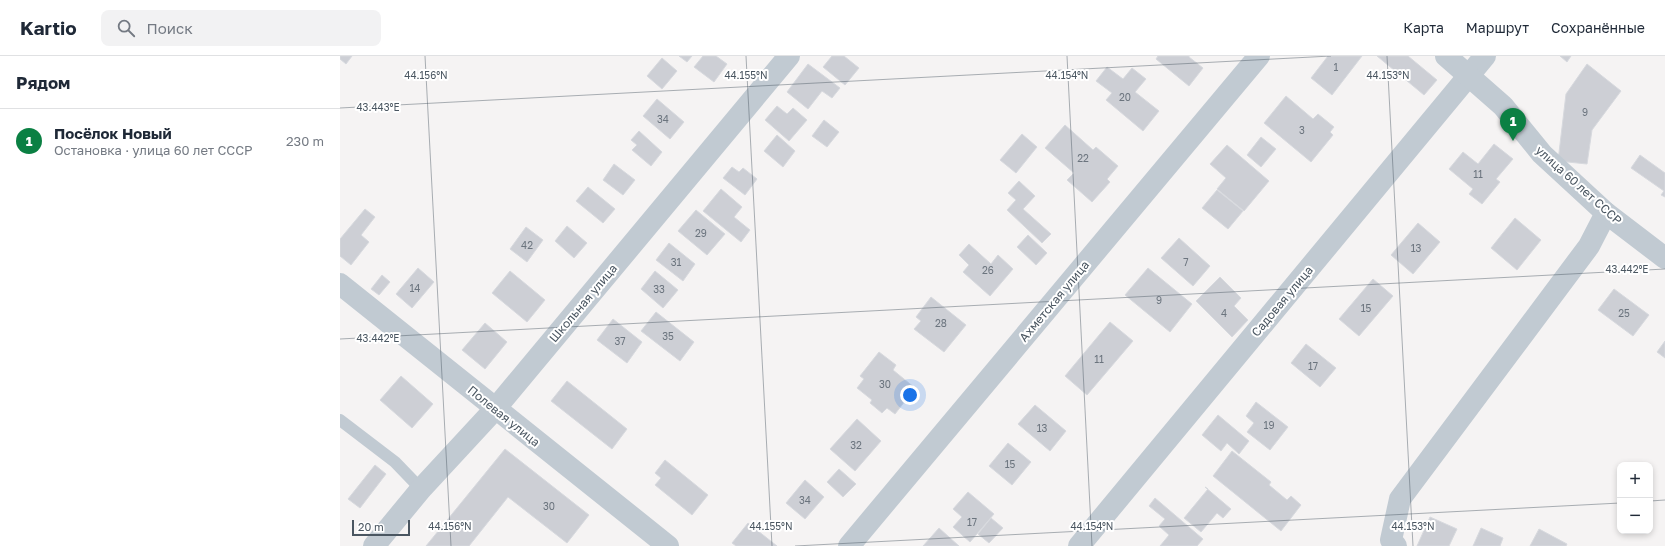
<!DOCTYPE html>
<html lang="ru">
<head>
<meta charset="utf-8">
<style>
  body { margin:0; font-family:"Golos Text",sans-serif; background:#f2f2f3; color:#1f2937 }
  .controls { position:absolute; right:12px; bottom:12px; display:grid; overflow:hidden; border-radius:8px; box-shadow:0 2px 6px #0003 }
  .controls button { width:36px; height:36px; display:grid; place-items:center; padding:0; border:0; border-bottom:1px solid #e0e1e3; background:#fff; color:#1f2937; font:20px sans-serif }
  .scale { position:absolute; left:12px; bottom:10px; width:58px; box-sizing:border-box; padding-left:4px; border:2px solid #4a5661; border-top:0; font-size:11px; line-height:14px; white-space:nowrap; color:#4a5661; -webkit-text-stroke:3px #fff; paint-order:stroke }
  .you { position:absolute; left:570px; top:339px; width:14px; height:14px; margin:-10px; border:3px solid #fff; border-radius:50%; background:#1a73e8; box-shadow:0 0 0 6px #1a73e833 }
  .badge { display:grid; place-items:center; width:26px; height:26px; border-radius:50%; background:#0b8043; color:#fff; font-size:13px; font-weight:700 }
  .pin { position:absolute; translate:-50% -33px; filter:drop-shadow(0 1px 2px #0008) }
  .pin::after { content:''; position:absolute; top:21px; width:14px; height:12px; background:inherit; clip-path:polygon(0 0,100% 0,50% 100%) }
  .list { margin:0; padding:0; list-style:none }
  h2 { display:flex; justify-content:space-between; align-items:center; height:52px; margin:0; padding:0 16px; font-size:17px }
  h2 small { font-size:13px; font-weight:400; color:#747a83 }
  .list li { display:grid; grid-template-columns:26px 1fr auto; gap:12px; align-items:center; box-sizing:border-box; height:64px; padding:0 16px; border-top:1px solid #e0e1e3 }
  .list b { display:block; font-size:15px; white-space:nowrap }
  .list p { margin:0; font-size:13px; white-space:nowrap; color:#747a83 }
  .list em { font-size:13px; font-style:normal; color:#747a83 }
  .icon { flex:none; width:22px; height:22px; fill:none; stroke:currentColor; stroke-width:2; stroke-linecap:round; stroke-linejoin:round }
  .map { position:relative; flex:none; width:1325px; height:490px; overflow:hidden }
  header { display:flex; align-items:center; gap:24px; box-sizing:border-box; height:56px; padding:0 20px; background:#fff; border-bottom:1px solid #e0e1e3 }
  header strong { font-size:19px }
  nav { display:flex; gap:22px; margin-inline-start:auto; font-size:14px }
  .search { width:280px; height:36px; background:#f2f2f3; display:flex; align-items:center; gap:10px; box-sizing:border-box; padding:0 14px; border-radius:8px; color:#747a83; font-size:15px }
  main { display:flex }
  aside { flex:1; background:#fff }
  .map>svg:first-child { display:block }
</style>
</head>
<body>
<header>
<strong>Kartio</strong>
<div class="search"><svg class="icon" aria-label="search" viewBox="0 0 24 24"><circle cx="10" cy="10" r="6"/><path d="M15 15l6 6"/></svg>Поиск</div>
<nav><a>Карта</a><a>Маршрут</a><a>Сохранённые</a></nav>
</header>
<main>
<aside>
<h2>Рядом<small></small></h2>
<ul class="list">
<li><span class="badge">1</span><div><b>Посёлок Новый</b><p>Остановка · улица 60 лет СССР</p></div><em>230 m</em></li>
</ul>
</aside>
<div class="map">
<svg width="1325" height="490" viewBox="0 0 1325 490">
  <rect width="100%" height="100%" fill="#f5f3f3"/>
  <path fill="#cdcfd5" stroke="#d7d9de" d="M0,0H12L6,8L0,3Z
    M339,0H352L347,6Z
    M363,0H376L387,8L374,26L354,11Z
    M492,0H504L519,12L505,29L483,11Z
    M818,0H849V1L863,12L849,30L816,3Z
    M988,0H1022L992,39L971,22Z
    M1037,0H1068L1097,24L1084,39Z
    M1220,0H1231L1227,6Z
    M322,2L337,15L322,33L307,20Z
    M468,8L500,32L492,42L482,35L468,53L447,36Z
    M1247,8L1281,35L1252,74L1247,108L1218,105L1226,38Z
    M767,11L783,23L792,12L806,23L795,36L819,55L803,75L766,44L772,37L756,25Z
    M946,40L973,63L978,58L994,71L990,76L993,79L971,106L924,67Z
    M317,43L344,66L330,83L303,60Z
    M437,50L447,58L453,52L467,64L449,85L425,64Z
    M484,64L499,76L487,91L472,80Z
    M725,69L753,94L756,91L778,110L767,123L770,126L752,146L727,124L734,117L705,92Z
    M299,75L322,96L311,110L292,94L297,89L291,84Z
    M682,78L697,91L676,117L660,104Z
    M437,79L455,95L443,111L424,95Z
    M921,81L936,93L921,111L907,99Z
    M1154,88L1173,103L1156,123L1160,126L1142,148L1129,138L1133,133L1109,113L1123,96L1138,108Z
    M887,89L929,125L904,155L877,133L886,122L870,108Z
    M1300,99L1325,117V141L1321,139L1324,135L1291,112Z
    M274,108L295,124L283,139L263,124Z
    M392,111L399,116L403,112L417,123L405,139L383,122Z
    M679,125L695,140L683,153L711,178L702,187L667,154L676,144L668,137Z
    M248,131L275,153L263,167L236,145Z
    M381,133L402,151L394,161L410,174L401,186L363,155Z
    M877,134L903,155L888,173L862,152Z
    M25,153L35,161L21,179L29,186L11,209L0,200V183Z
    M356,154L385,178L367,199L338,175Z
    M1175,162L1201,184L1177,214L1151,192Z
    M1078,167L1100,186L1073,218L1051,199Z
    M227,170L247,187L234,202L215,185Z
    M186,171L203,184L187,206L170,193Z
    M688,179L707,197L696,209L677,191Z
    M839,182L870,210L853,230L821,202Z
    M329,187L355,208L343,225L316,204Z
    M629,188L651,208L658,199L673,213L650,240L623,216L629,209L619,199Z
    M78,212L94,226L72,252L56,238Z
    M808,212L852,248L830,276L785,239Z
    M170,215L205,244L187,266L152,237Z
    M315,215L338,234L323,252L301,233Z
    M42,219L50,226L39,239L31,233Z
    M880,221L901,242L894,250L908,264L892,281L856,245Z
    M1033,223L1053,240L1019,280L999,263Z
    M1274,233L1309,259L1293,280L1258,254Z
    M591,241L626,269L604,296L574,273L581,265L576,261Z
    M316,256L354,286L340,305L301,275Z
    M273,263L302,286L287,307L257,284Z
    M770,266L793,285L747,339L725,320Z
    M145,267L167,286L145,313L122,294Z
    M1325,285V302L1317,296Z
    M966,288L996,312L980,331L951,307Z
    M539,296L556,309L553,314L575,332L555,358L547,352L542,357L530,347L532,344L517,332L524,323L520,320Z
    M61,320L93,348L72,372L40,344Z
    M227,325L287,373L272,393L211,345Z
    M916,346L948,371L930,394L907,376L914,367L906,360Z
    M695,349L726,375L710,395L678,368Z
    M878,359L909,385L899,398L887,387L881,395L862,379Z
    M517,363L541,385L515,415L490,393Z
    M668,387L691,406L672,429L649,410Z
    M165,393L249,459L227,487L168,441L129,490H86Z
    M892,395L931,426L929,429L947,444L951,440L961,449L941,475L873,420Z
    M325,404L368,439L352,459L315,429L321,422L315,417Z
    M35,409L46,418L20,452L8,443Z
    M499,413L516,428L503,441L487,426Z
    M465,424L484,441L465,463L446,447Z
    M865,431L891,453L883,462L877,457L861,476L844,462L868,433Z
    M628,436L654,458L630,486L613,471L622,461L613,453Z
    M815,442L863,483L857,490H820L829,479L819,470L825,463L809,450Z
    M1090,461L1117,473L1109,490H1077Z
    M651,462L663,472L649,487L638,478Z
    M408,467L437,490H396L392,487Z
    M599,472L619,490H583Z
    M1141,472L1163,482L1160,490H1133Z
    M1199,473L1227,488L1226,490H1190Z"/>
  <g fill="none" stroke-linecap="round" stroke-linejoin="round">
    <path stroke="#c1cad2" stroke-width="12" d="M0,364L55,406L81,433"/>
    <path stroke="#c1cad2" stroke-width="22" d="M0,228L328,490
      M34,490L81,433L155,353L449,0
      M509,490L919,0
      M739,490L1145,0
      M1056,490L1051,484L1060,443L1249,190L1266,157"/>
    <path stroke="#c1cad2" stroke-width="22" d="M1106,0L1163,50L1202,98L1266,157L1325,202"/>
  </g>
  <path fill="none" stroke="#4a5661" stroke-width="1" stroke-opacity="0.45" d="M85,0L111,490M406,0L432,490M727,0L752,490M1047,0L1073,490M0,52L991,0M0,283L1325,213M1310,445L1325,444M455,490L1280,447"/>
  <g text-anchor="middle" dominant-baseline="central" stroke-width="4" stroke-linejoin="round" paint-order="stroke">
    <g font-size="10" fill="#6b747e">
      <text x="996" y="11">1</text>
      <text x="785" y="41">20</text>
      <text x="1245" y="56">9</text>
      <text x="323" y="63">34</text>
      <text x="962" y="74">3</text>
      <text x="743" y="102">22</text>
      <text x="1138" y="118">11</text>
      <text x="361" y="177">29</text>
      <text x="187" y="189">42</text>
      <text x="1076" y="192">13</text>
      <text x="336" y="206">31</text>
      <text x="846" y="206">7</text>
      <text x="648" y="214">26</text>
      <text x="75" y="232">14</text>
      <text x="319" y="233">33</text>
      <text x="819" y="244">9</text>
      <text x="1026" y="252">15</text>
      <text x="884" y="257">4</text>
      <text x="1284" y="257">25</text>
      <text x="601" y="267">28</text>
      <text x="328" y="280">35</text>
      <text x="280" y="285">37</text>
      <text x="759" y="303">11</text>
      <text x="973" y="310">17</text>
      <text x="545" y="328">30</text>
      <text x="929" y="369">19</text>
      <text x="702" y="372">13</text>
      <text x="516" y="389">32</text>
      <text x="670" y="408">15</text>
      <text x="465" y="444">34</text>
      <text x="209" y="450">30</text>
      <text x="632" y="466">17</text>
    </g>
    <g font-size="12" fill="#4a5661" stroke="#fff">
      <text transform="translate(1239 129) rotate(42)">улица 60 лет СССР</text>
      <text transform="translate(714 245) rotate(-50)">Ахметская улица</text>
      <text transform="translate(942 245) rotate(-50)">Садовая улица</text>
      <text transform="translate(243 247) rotate(-50)">Школьная улица</text>
      <text transform="translate(164 360) rotate(39)">Полевая улица</text>
    </g>
  </g>
  <g font-size="10" text-anchor="middle" fill="#4a5661" stroke="#fff" stroke-width="4" stroke-linejoin="round" paint-order="stroke">
    <text x="86" y="23">44.156°N</text>
    <text x="406" y="23">44.155°N</text>
    <text x="727" y="23">44.154°N</text>
    <text x="1048" y="23">44.153°N</text>
    <text x="38" y="55">43.443°E</text>
    <text x="1287" y="217">43.442°E</text>
    <text x="38" y="286">43.442°E</text>
    <text x="110" y="474">44.156°N</text>
    <text x="431" y="474">44.155°N</text>
    <text x="752" y="474">44.154°N</text>
    <text x="1073" y="474">44.153°N</text>
  </g>
</svg>
<div class="controls">
<button>+</button>
<button>−</button>
</div>
<div class="scale">20 m</div>
<div class="you"></div>
<div class="pin badge" style="left:1173px;top:85px">1</div>
</div>
</main>
</body>
</html>
